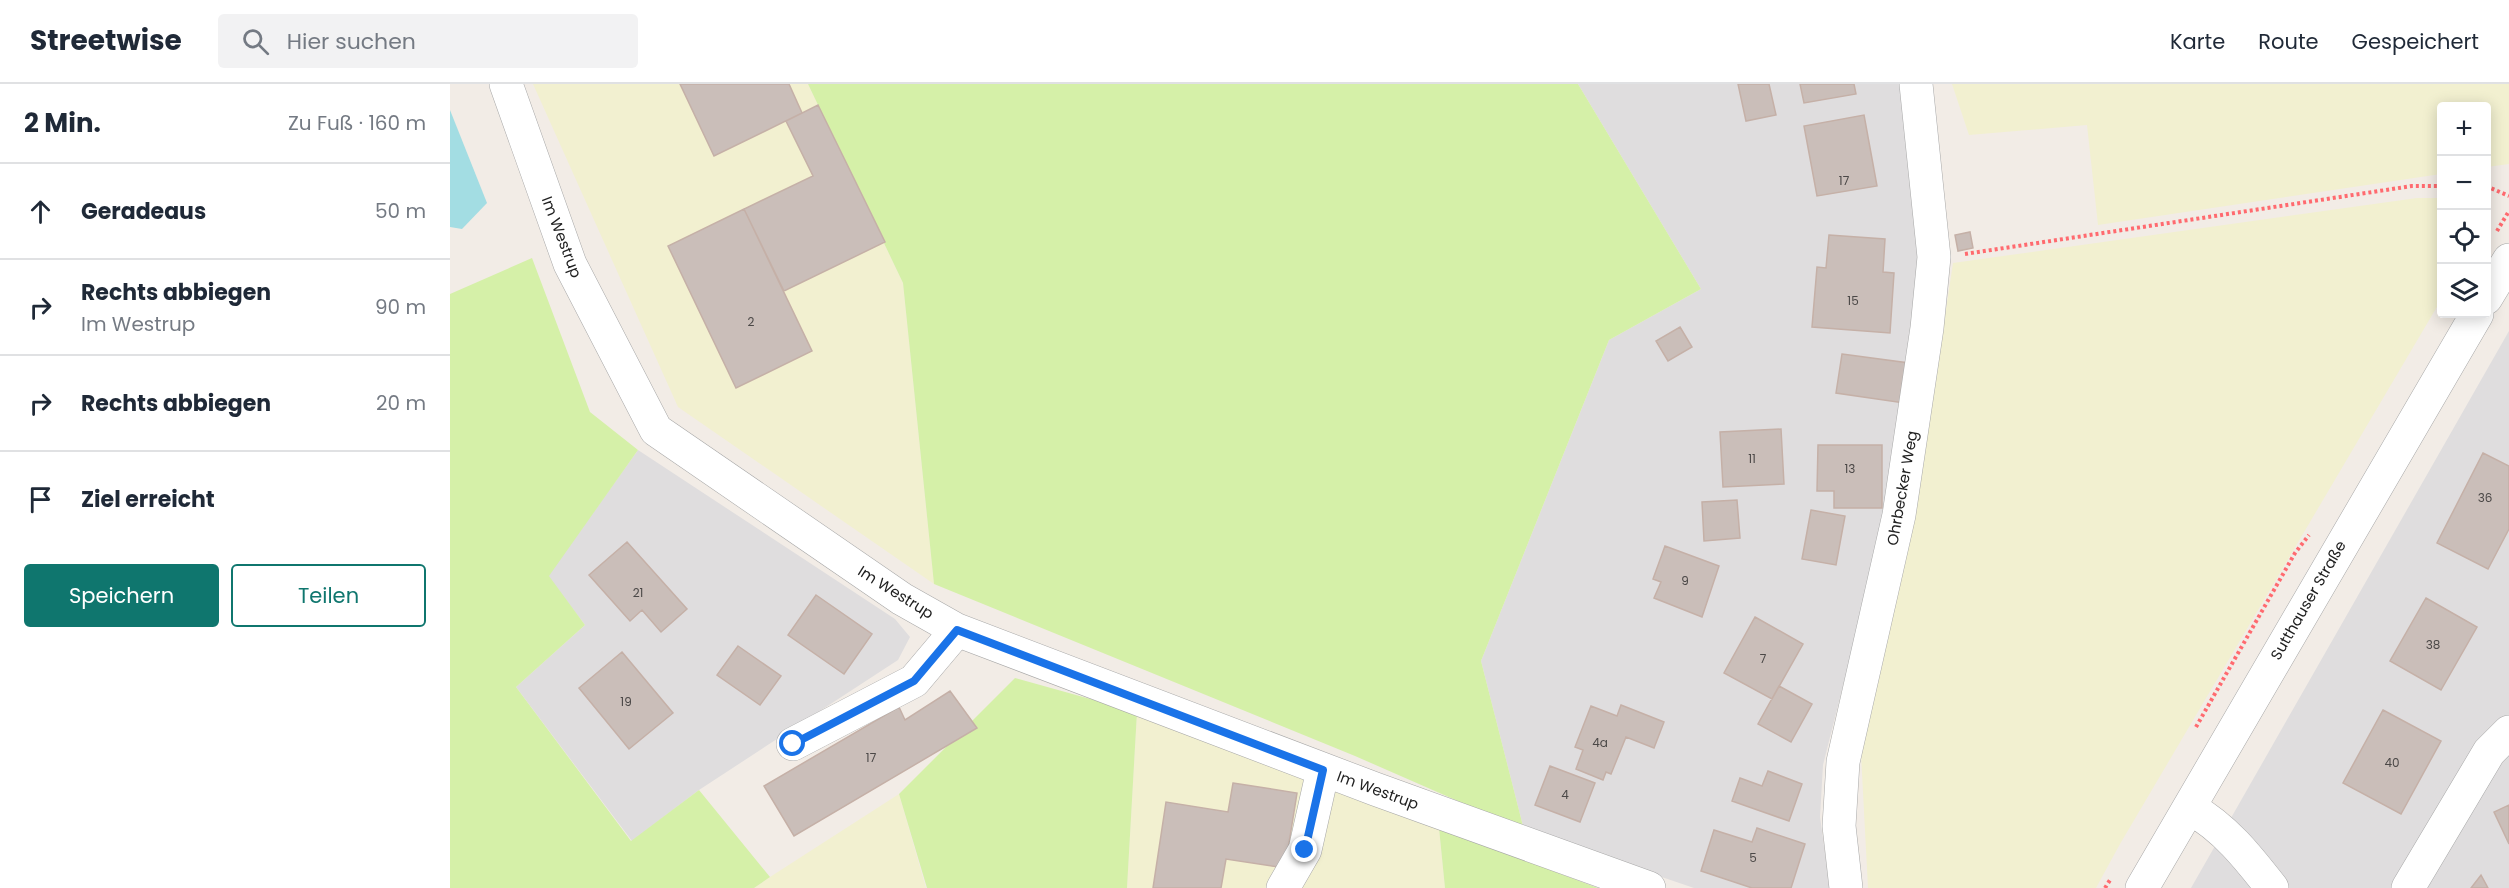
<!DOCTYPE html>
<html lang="de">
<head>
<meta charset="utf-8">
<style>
  body { margin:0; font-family:Poppins,sans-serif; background:#f2f2f3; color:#1f2937 }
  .controls { position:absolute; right:18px; top:18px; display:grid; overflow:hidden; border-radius:6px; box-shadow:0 3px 15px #0003 }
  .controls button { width:54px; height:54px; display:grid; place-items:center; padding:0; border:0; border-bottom:2px solid #e0e1e3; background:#fff; color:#1f2937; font:30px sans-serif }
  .stop { position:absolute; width:18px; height:18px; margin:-14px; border:4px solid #1a73e8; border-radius:50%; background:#fff }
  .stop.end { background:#1a73e8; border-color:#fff; box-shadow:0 2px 6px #0008 }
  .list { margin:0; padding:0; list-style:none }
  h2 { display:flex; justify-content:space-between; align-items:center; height:78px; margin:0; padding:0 24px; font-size:26px }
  h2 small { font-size:20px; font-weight:400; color:#747a83 }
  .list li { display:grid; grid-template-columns:39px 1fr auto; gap:18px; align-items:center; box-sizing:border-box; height:96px; padding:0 24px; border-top:2px solid #e0e1e3 }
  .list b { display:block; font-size:22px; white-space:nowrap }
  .list p { margin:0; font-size:20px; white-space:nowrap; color:#747a83 }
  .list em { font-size:20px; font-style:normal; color:#747a83 }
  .actions { display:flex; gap:12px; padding:18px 24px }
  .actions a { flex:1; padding:14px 0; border:2px solid #0f766e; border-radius:6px; text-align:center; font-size:21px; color:#0f766e }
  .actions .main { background:#0f766e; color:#fff }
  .icon { flex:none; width:33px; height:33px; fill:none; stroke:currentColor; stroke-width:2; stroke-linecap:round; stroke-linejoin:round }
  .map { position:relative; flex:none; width:2059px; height:804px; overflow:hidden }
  header { display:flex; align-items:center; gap:36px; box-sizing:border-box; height:84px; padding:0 30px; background:#fff; border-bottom:2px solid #e0e1e3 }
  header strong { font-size:28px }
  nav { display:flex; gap:33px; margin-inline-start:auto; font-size:21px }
  .search { width:420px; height:54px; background:#f2f2f3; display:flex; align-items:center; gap:15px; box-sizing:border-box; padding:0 21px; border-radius:6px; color:#747a83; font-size:22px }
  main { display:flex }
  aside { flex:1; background:#fff }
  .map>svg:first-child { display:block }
</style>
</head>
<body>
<header>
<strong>Streetwise</strong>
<div class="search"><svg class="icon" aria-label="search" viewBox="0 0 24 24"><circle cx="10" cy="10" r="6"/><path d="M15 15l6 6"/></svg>Hier suchen</div>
<nav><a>Karte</a><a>Route</a><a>Gespeichert</a></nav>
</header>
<main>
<aside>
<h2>2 Min.<small>Zu Fuß · 160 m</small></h2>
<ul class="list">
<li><svg class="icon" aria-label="ahead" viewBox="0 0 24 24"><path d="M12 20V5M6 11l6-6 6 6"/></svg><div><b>Geradeaus</b></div><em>50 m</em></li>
<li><svg class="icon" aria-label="right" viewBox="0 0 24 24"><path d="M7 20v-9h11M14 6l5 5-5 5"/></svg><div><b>Rechts abbiegen</b><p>Im Westrup</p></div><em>90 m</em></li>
<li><svg class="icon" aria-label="right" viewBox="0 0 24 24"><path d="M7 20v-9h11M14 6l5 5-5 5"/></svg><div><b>Rechts abbiegen</b></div><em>20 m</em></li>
<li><svg class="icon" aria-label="arrive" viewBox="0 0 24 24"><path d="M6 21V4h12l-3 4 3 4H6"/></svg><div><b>Ziel erreicht</b></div></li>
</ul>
<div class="actions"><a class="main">Speichern</a><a>Teilen</a></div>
</aside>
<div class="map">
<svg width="2059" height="804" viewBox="0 0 2059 804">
  <rect width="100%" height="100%" fill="#f2ece6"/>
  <path fill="#dfddde" d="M1128,0H1452L1472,203L1433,443L1373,681L1370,733L1380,804H1244L1074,746L1031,577L1159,256L1251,205Z
    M2059,247V804H1741Z
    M188,366L445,535L460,553L448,576L249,706L182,757L66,603L135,541L98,492Z"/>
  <path fill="#f2f0d0" d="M83,0H358L453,199L484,500L228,323Z
    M1502,0H2059V80L2037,83L2036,22H1992L1991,90L1648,141L1637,41L1519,51Z
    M1967,114H1991V216L1670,760L1646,804H1418L1411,670L1463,442L1503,179Z
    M687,628L989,744L995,804H677Z
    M449,710L476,804H304L320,793Z"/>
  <path fill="#d5f0a8" d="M358,0H1128L1251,205L1159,256L1031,577L1074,746L905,672L484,500L453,199Z
    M82,174L140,328L188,366L99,492L135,541L66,603L181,757L249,706L320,793L304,804H0V210Z
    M565,594L687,628L677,804H477L449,710Z
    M989,744L1148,804H995Z"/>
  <path fill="#a3dde3" d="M0,26L37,119L12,145L0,143Z"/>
  <path fill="#cabeb9" stroke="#c5b0a7" stroke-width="1.5" d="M230,0H339L352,29L264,72Z
    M1288,0H1319L1326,31L1296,37Z
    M1350,0H1404L1406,10L1354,19Z
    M368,21L435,158L334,207L294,125L363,92L336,37Z
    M1414,31L1427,102L1367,112L1354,42Z
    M294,125L362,267L286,304L218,162Z
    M1520,148L1523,164L1508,167L1505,151Z
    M1379,151L1435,155L1433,188L1444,189L1440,249L1362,243L1367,183L1376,184Z
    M1230,243L1242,263L1218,277L1206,257Z
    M1392,270L1459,279L1454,319L1386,309Z
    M1331,345L1334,400L1273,403L1270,348Z
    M1368,361H1432V424H1384V407H1367Z
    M2033,369L2059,382V445L2038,485L1987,459Z
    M1287,416L1290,454L1254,457L1252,418Z
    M1361,426L1395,432L1386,481L1352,475Z
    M177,458L237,525L211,548L192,526L180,537L139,491Z
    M1215,462L1269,482L1252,533L1204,514L1211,498L1203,495Z
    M366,511L422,550L394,590L338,551Z
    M1976,514L2027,543L1991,606L1940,577Z
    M1305,533L1353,560L1322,615L1274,589Z
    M288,562L331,592L310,621L267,591Z
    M172,568L223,629L179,665L129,604Z
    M1329,602L1362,620L1341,658L1308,640Z
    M500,607L527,644L344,752L314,702L449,623L455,636Z
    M1171,621L1214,638L1204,664L1176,653L1161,690L1156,688L1153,696L1126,685L1133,666L1125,663L1141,622L1167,632Z
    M1933,626L1991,657L1951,730L1893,699Z
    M1100,682L1145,699L1130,738L1085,721Z
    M1318,687L1352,700L1339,737L1282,717L1290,694L1312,702Z
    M783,699L847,709L835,784L776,775L771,804H703L716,718L778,728Z
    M2059,721V760L2044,728Z
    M1307,744L1355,760L1341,804H1302L1251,787L1264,746L1302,758Z
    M2031,791L2038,804H2021Z"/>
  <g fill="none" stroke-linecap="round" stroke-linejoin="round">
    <g stroke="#a8a8a8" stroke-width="34">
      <path id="minor" d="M56,0L120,180L206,346L452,515L507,546L925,705L1199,804
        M2036,214L2059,176
        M343,660L464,597L507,546
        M1740,724C1775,744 1797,772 1822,804
        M833,804L855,766L873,686
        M1396,804L1389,742L1393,678L1449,431L1477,244L1484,173L1466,0
        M1692,804L2027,230
        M1958,804L2039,668L2059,648"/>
    </g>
    <path stroke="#ff6a6f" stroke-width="4" stroke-dasharray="3 3" stroke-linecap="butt" d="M2036,102L2059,112
      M2047,147L2059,127
      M1515,170L1962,102H1992
      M1746,643L1845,469L1859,451
      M1655,804L1660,796"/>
    <use href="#minor" stroke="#fff" stroke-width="33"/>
  </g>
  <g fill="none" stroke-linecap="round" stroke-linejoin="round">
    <path stroke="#1a73e8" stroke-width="8" d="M343,660L464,597L507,546L873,686L855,766"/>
  </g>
  <g text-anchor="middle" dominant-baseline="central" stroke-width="6" stroke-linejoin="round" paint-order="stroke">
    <g font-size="12" fill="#4b4847">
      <text x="1394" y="96">17</text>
      <text x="1403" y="216">15</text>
      <text x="301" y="237">2</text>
      <text x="1302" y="374">11</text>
      <text x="1400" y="384">13</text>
      <text x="2035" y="413">36</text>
      <text x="1235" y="496">9</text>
      <text x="188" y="508">21</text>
      <text x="1983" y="560">38</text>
      <text x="1313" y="574">7</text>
      <text x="176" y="617">19</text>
      <text x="1150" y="658">4a</text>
      <text x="421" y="673">17</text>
      <text x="1942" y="678">40</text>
      <text x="1115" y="710">4</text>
      <text x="1303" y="773">5</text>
    </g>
    <g font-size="15" fill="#212121" stroke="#fff">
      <text transform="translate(112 153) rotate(69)">Im Westrup</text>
      <text transform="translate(1452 404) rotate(-80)">Ohrbecker Weg</text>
      <text transform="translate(446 508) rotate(32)">Im Westrup</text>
      <text transform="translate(1858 516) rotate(-60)">Sutthauser Straße</text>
      <text transform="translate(928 706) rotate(20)">Im Westrup</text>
    </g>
  </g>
</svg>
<div class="controls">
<button>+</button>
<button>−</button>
<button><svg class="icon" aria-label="locate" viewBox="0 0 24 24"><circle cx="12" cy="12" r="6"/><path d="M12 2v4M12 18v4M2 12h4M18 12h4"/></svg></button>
<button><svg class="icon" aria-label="layers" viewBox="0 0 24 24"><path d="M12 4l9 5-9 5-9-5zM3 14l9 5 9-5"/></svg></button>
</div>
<div class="stop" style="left:343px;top:660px"></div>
<div class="stop end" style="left:855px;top:766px"></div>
</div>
</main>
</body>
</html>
